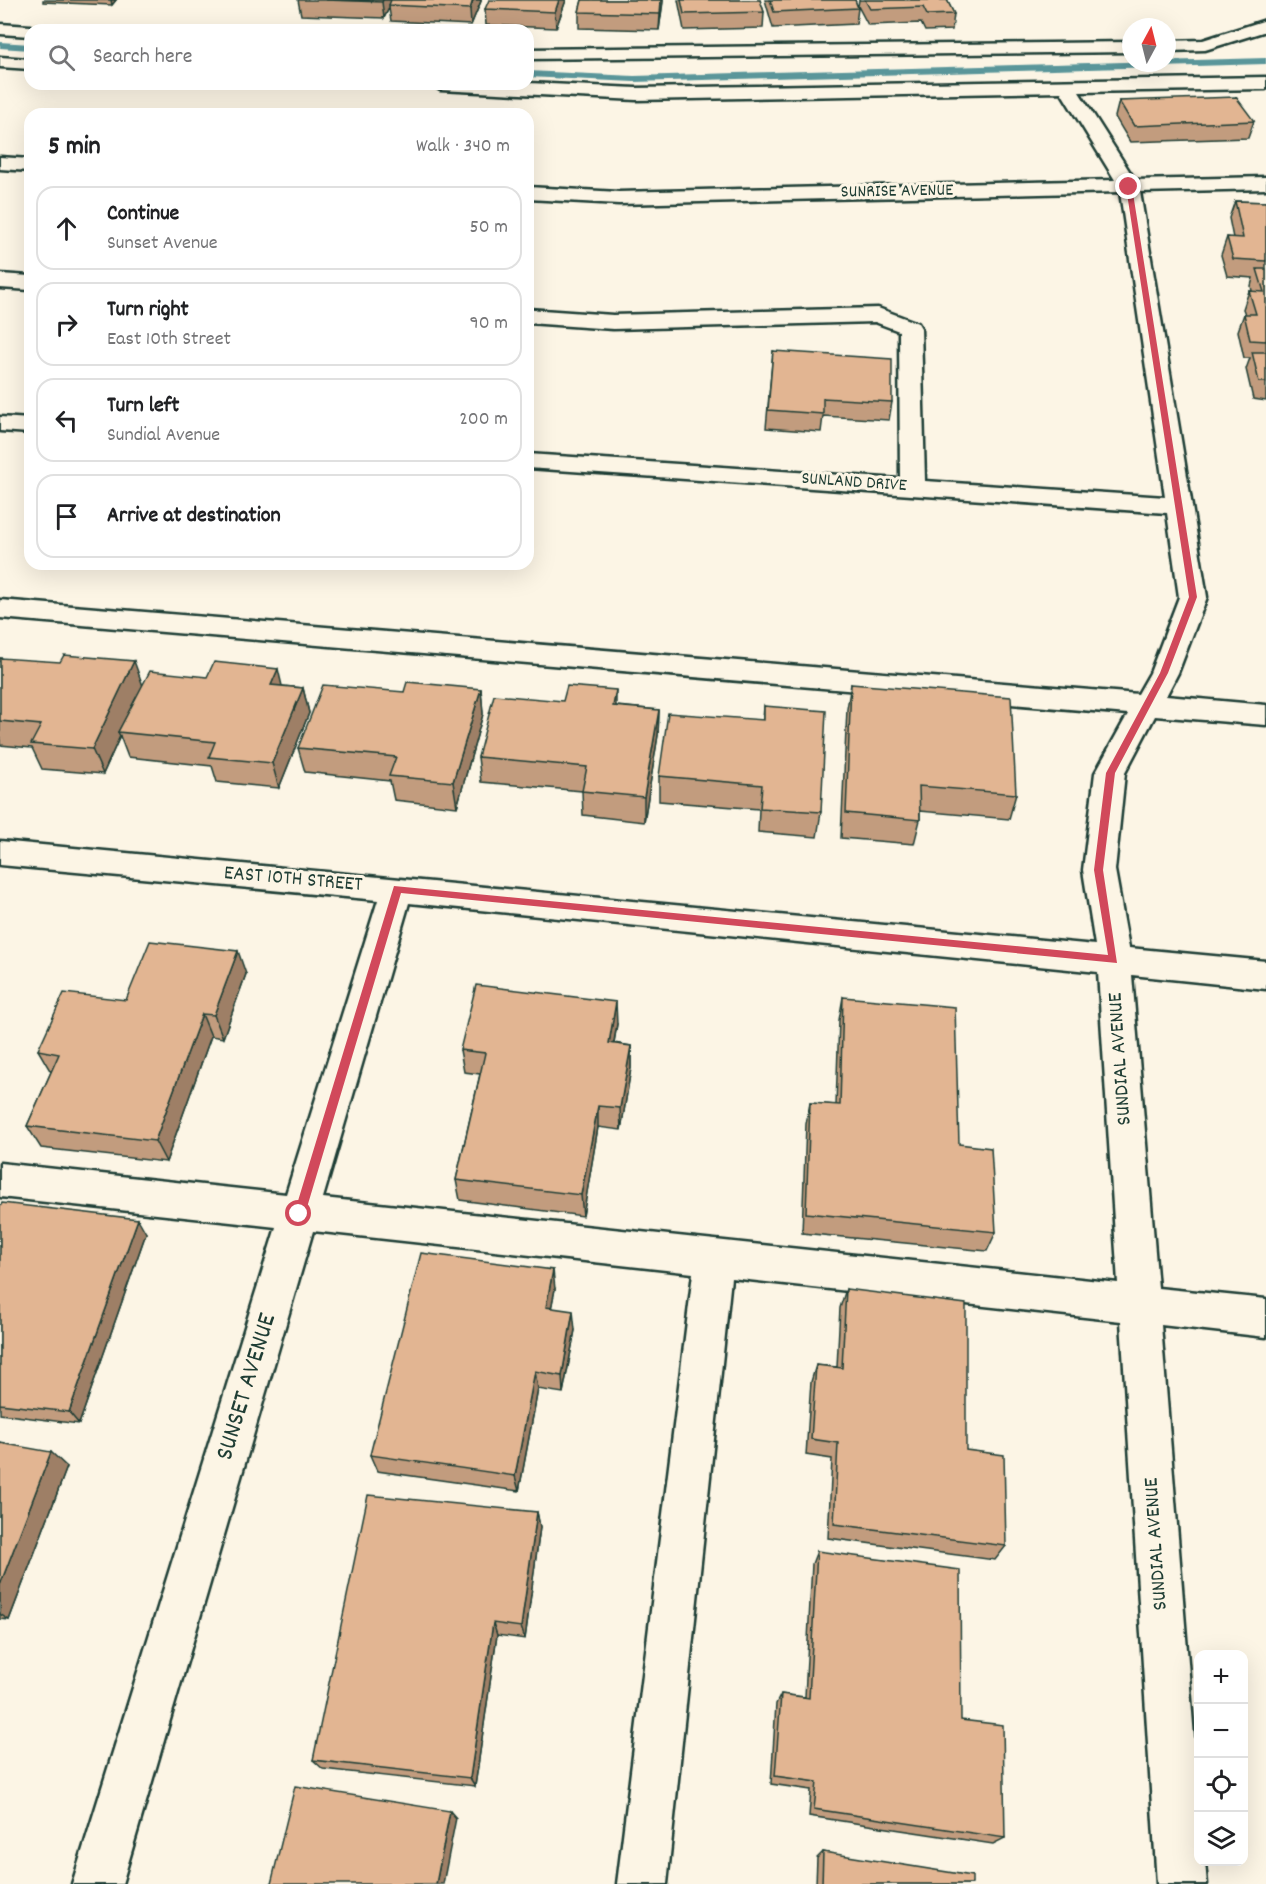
<!DOCTYPE html>
<html lang="en">
<head>
<meta charset="utf-8">
<style>
  body { margin:0; font-family:Dekko,sans-serif; background:#f2f2f2; color:#202124 }
  .controls { position:absolute; right:18px; bottom:18px; display:grid; overflow:hidden; border-radius:12px; box-shadow:0 6px 24px #0002 }
  .controls button { width:54px; height:54px; display:grid; place-items:center; padding:0; border:0; border-bottom:2px solid #e0e0e0; background:#fff; color:#202124; font:30px sans-serif }
  .compass { position:absolute; left:1122px; top:18px; width:54px; height:54px; border-radius:50%; background:#fff; box-shadow:0 6px 24px #0002; rotate:7deg }
  .stop { position:absolute; width:18px; height:18px; margin:-14px; border:4px solid #d1495b; border-radius:50%; background:#fff }
  .stop.end { background:#d1495b; border-color:#fff; box-shadow:0 2px 6px #0008 }
  .list { margin:0; padding:0; list-style:none }
  h2 { display:flex; justify-content:space-between; align-items:center; height:78px; margin:0; padding:0 24px; font-size:26px }
  h2 small { font-size:20px; font-weight:400; color:#757577 }
  .list li { display:grid; grid-template-columns:39px 1fr auto; gap:18px; align-items:center; box-sizing:border-box; height:84px; margin:0 12px 12px; padding:0 12px; border:2px solid #e0e0e0; border-radius:18px }
  .list b { display:block; font-size:22px; white-space:nowrap }
  .list p { margin:0; font-size:20px; white-space:nowrap; color:#757577 }
  .list em { font-size:20px; font-style:normal; color:#757577 }
  .icon { flex:none; width:33px; height:33px; fill:none; stroke:currentColor; stroke-width:2; stroke-linecap:round; stroke-linejoin:round }
  .map { position:relative; flex:none; width:1266px; height:1884px; overflow:hidden }
  .search { position:absolute; background:#fff; box-shadow:0 6px 24px #0002; left:24px; top:24px; width:510px; height:66px; display:flex; align-items:center; gap:15px; box-sizing:border-box; padding:0 21px; border-radius:18px; color:#757577; font-size:22px }
  .panel { position:absolute; background:#fff; box-shadow:0 6px 24px #0002; left:24px; top:108px; width:510px; height:462px; border-radius:18px }
  .map>svg:first-child { display:block }
</style>
</head>
<body>
<div class="map">
<svg width="1266" height="1884" viewBox="0 0 1266 1884">
  <rect width="100%" height="100%" fill="#fcf5e5"/>
  <filter id="ink" filterUnits="userSpaceOnUse"><feTurbulence type="fractalNoise" baseFrequency=".0167" numOctaves="2"/><feDisplacementMap in="SourceGraphic" scale="12" xChannelSelector="R" yChannelSelector="G"/><feConvolveMatrix kernelMatrix="1 2 1 2 8 2 1 2 1" color-interpolation-filters="sRGB"/></filter>
  <g filter="url(#ink)">
    <g fill="none" stroke-linecap="round" stroke-linejoin="round">
      <path fill="#5a969a" fill-rule="evenodd" d="M0,42L30,44V50L0,48Z
        M1266,58V64L634,82L528,77V71L634,76Z"/>
      <g stroke="#1f3d34" stroke-width="5">
        <path id="minor" d="M1266,20V31L1205,50L1167,51V41L1203,40Z
          M0,24L30,26L38,30H30V36L0,34Z
          M1131,42V52L528,59V49Z
          M0,57L30,59V69L0,67Z
          M1266,77V89L1079,92L1135,180L1266,177V189L1140,192L1207,597L1178,673L1166,696L1266,705V725L1155,716L1125,773L1115,870L1129,948L1266,961V989L1132,975L1158,1288L1266,1299V1337L1161,1325L1198,1787V1862H1205L1207,1884H1157L1121,1321L731,1278L667,1884H617L693,1273L313,1231L122,1884H72L276,1227L0,1197V1163L286,1194L378,900L0,865V841L1095,945L1083,870L1095,773L1128,714L0,618V600L1138,694L1150,673L1179,597L1167,513L528,468V454L900,479L899,331L875,322L613,329L528,323V309L613,315L878,308L918,323L921,328L925,481L1165,497L1120,192L619,204L528,199V187L619,192L1115,180L1061,92L636,100L440,90L431,84L528,83L636,88ZM409,903L1098,972L1118,1283L323,1198Z
          M0,157L30,159V171L0,169Z
          M0,274L30,276V290L0,288Z
          M0,417L30,419V433L0,431Z"/>
      </g>
      <use href="#minor" fill="#fcf5e5" fill-rule="evenodd"/>
    </g>
    <path fill="#c29c7e" stroke="#1f3d34" stroke-width="1.5" d="M43,0H116L112,5L43,2Z
      M298,0H481V1L471,25L391,21L389,8L384,18L301,15Z
      M566,0L556,28L486,25L485,9Z
      M582,0H663L659,30L579,28V12Z
      M678,0H760L764,12L763,28L684,30Z
      M765,0H855L858,8L856,24L773,28Z
      M859,0H947L954,14L952,30L925,31L921,23L868,25L858,6Z
      M1119,101L1254,121L1248,138L1130,142L1115,117Z
      M1235,201L1266,202V401L1253,399L1246,369L1250,358H1244L1238,331L1244,314H1245L1243,309L1249,291H1252L1251,286L1253,278L1227,276L1221,255L1227,237L1233,238L1229,218Z
      M773,351L892,402L889,420L823,416L821,432L766,428Z
      M0,658L143,685L282,686L303,688L309,713L279,788L217,782L212,766L128,757L120,736L103,774L42,769L32,748L0,745Z
      M851,684L1016,794L1009,819L920,811V820L914,844L841,838L847,709Z
      M481,689L483,714L457,807L394,800L390,781L305,772L298,748L404,692Z
      M563,701L659,710L658,735L644,822L583,815L582,791L481,782L478,757Z
      M764,706L821,812L817,837L758,832L759,809L659,801V776L763,720Z
      M246,974L223,1038L211,1036L166,1162L41,1148L27,1126L51,1072L38,1050L126,1000Z
      M843,997L959,1144L996,1232L987,1251L802,1233L806,1124L810,1103L836,1105L839,1020Z
      M617,1024L614,1043L631,1046V1068L621,1130L598,1127L583,1216L460,1200L456,1180L480,1074L464,1072L460,1050Z
      M0,1207L146,1233L79,1424L0,1414Z
      M555,1289L551,1308L575,1330L563,1393L538,1389L519,1491L377,1471L370,1455Z
      M846,1289L966,1450L1006,1546L995,1560L828,1538L832,1459L806,1455L811,1382L816,1365L837,1367L840,1308Z
      M0,1443L67,1467L9,1620L0,1619Z
      M537,1512L540,1527L525,1639L497,1635L475,1786L323,1769L313,1760Z
      M817,1551L961,1720L1005,1838L993,1844L809,1816L811,1790L771,1784L776,1704L781,1694L805,1697L812,1564Z
      M823,1852L972,1884H816L817,1858Z"/>
    <path fill="#9e7f66" stroke="#1f3d34" stroke-width="1.5" d="M111,0H116L112,5Z
      M383,0H393L389,5V8L384,18L382,2Z
      M473,0H481V1L471,25L470,9Z
      M559,0H566L556,28L555,12Z
      M661,0H663V2L659,30L660,14Z
      M134,661L143,686L118,732L120,736L103,774L92,749Z
      M278,669L284,694L271,685Z
      M303,688L309,713L279,788L272,763Z
      M481,689L483,714L457,807L453,782Z
      M616,690V715L613,706Z
      M659,710L658,735L644,822V797Z
      M238,951L246,974L223,1038L214,1015Z
      M616,1002L617,1024L610,1065L609,1043Z
      M202,1014L211,1036L166,1162L155,1141Z
      M631,1046V1068L621,1130L620,1108Z
      M598,1106V1127L583,1216L581,1195Z
      M138,1219L146,1233L79,1424L69,1412Z
      M553,1270L555,1289L548,1325L546,1307Z
      M573,1311L575,1330L563,1393L562,1376Z
      M535,1371L538,1389L519,1491L515,1476Z
      M51,1452L67,1467L9,1620L0,1614V1585Z
      M537,1512L540,1527L525,1639L521,1627Z
      M493,1623L497,1635L475,1786L470,1778Z
      M450,1811L456,1818L443,1884H436Z"/>
    <path fill="#e2b592" stroke="#1f3d34" stroke-width="1.5" d="M326,0H383L382,2Z
      M391,0H473L470,9L389,5Z
      M489,0H559L555,12L485,9Z
      M582,0H661L660,14L579,12Z
      M681,0H760L764,12L684,14Z
      M770,0H855L858,8L774,12Z
      M865,0H947L954,14L927,15L923,7L870,9Z
      M1236,97L1254,121L1134,126L1119,101Z
      M1235,201L1266,202V261L1233,259L1227,237L1243,238Z
      M1257,269H1266V341L1250,340L1244,314H1256L1249,291L1264,292Z
      M773,351L892,359V402L823,398V414L768,410Z
      M1252,352H1266V382H1259Z
      M64,655L134,661L92,749L31,744L41,725L0,721V658L60,662Z
      M214,662L278,669L271,685L303,688L272,763L209,757L215,742L118,732L150,671L207,677Z
      M407,682L481,689L453,782L389,776L396,757L298,748L323,685L404,692Z
      M851,684L1011,697L1016,794L919,786L920,820L846,813Z
      M567,686L616,690L613,706L659,710L644,797L582,791L587,767L478,757L494,695L563,701Z
      M764,706L826,711L821,812L760,808L762,785L659,776L668,713L764,720Z
      M150,941L238,951L214,1015L202,1014L155,1141L27,1126L59,1054L38,1050L64,993L126,1000Z
      M476,985L616,1002L609,1043L631,1046L620,1108L598,1106L581,1195L456,1180L485,1053L460,1050Z
      M843,997L955,1007L959,1144L991,1148L996,1232L806,1213L810,1103L840,1105Z
      M2,1203L138,1219L69,1412L0,1404V1207Z
      M421,1253L553,1270L546,1307L573,1311L562,1376L535,1371L515,1476L370,1455Z
      M846,1289L966,1304V1450L1004,1455L1006,1546L834,1524L838,1443L811,1439L816,1365L842,1368Z
      M0,1443L51,1452L0,1585Z
      M368,1495L537,1512L521,1627L493,1623L470,1778L313,1760Z
      M817,1551L960,1570L961,1720L1003,1725L1005,1838L814,1809L817,1782L775,1776L781,1694L809,1698Z
      M295,1786L450,1811L436,1884H271Z
      M823,1852L972,1876V1884H822Z"/>
  </g>
  <path fill="#d1495b" d="M1129,185L1132,187L1197,597L1168,673L1115,773L1103,870L1117,963L401,893L305,1214L303,1218H295L294,1214L394,886L1108,955L1094,870L1106,773L1160,673L1189,597L1126,187Z"/>
  <g text-anchor="middle" dominant-baseline="central" stroke-width="6" stroke-linejoin="round" paint-order="stroke">
    <g font-size="18" fill="#1f3d34" stroke="#fcf5e5">
      <text transform="translate(897 192) rotate(-1)">SUNRISE AVENUE</text>
      <text transform="translate(854 483) rotate(4)">SUNLAND DRIVE</text>
    </g>
    <g font-size="21" fill="#1f3d34" stroke="#fcf5e5">
      <text transform="translate(293 880) rotate(5)">EAST 10TH STREET</text>
      <text transform="translate(1121 1059) rotate(-94)">SUNDIAL AVENUE</text>
      <text transform="translate(1157 1544) rotate(-94)">SUNDIAL AVENUE</text>
    </g>
    <g font-size="26" fill="#1f3d34" stroke="#fcf5e5">
      <text transform="translate(247 1387) rotate(-73)">SUNSET AVENUE</text>
    </g>
  </g>
</svg>
<div class="controls">
<button>+</button>
<button>−</button>
<button><svg class="icon" aria-label="locate" viewBox="0 0 24 24"><circle cx="12" cy="12" r="6"/><path d="M12 2v4M12 18v4M2 12h4M18 12h4"/></svg></button>
<button><svg class="icon" aria-label="layers" viewBox="0 0 24 24"><path d="M12 4l9 5-9 5-9-5zM3 14l9 5 9-5"/></svg></button>
</div>
<svg class="compass" viewBox="-18 -18 36 36"><path d="M0-13l5 13h-10z" fill="#e53935"/><path d="M0 13l5-13h-10z" fill="#757577"/></svg>
<div class="stop" style="left:299px;top:1214px"></div>
<div class="stop end" style="left:1129px;top:187px"></div>
<div class="search"><svg class="icon" aria-label="search" viewBox="0 0 24 24"><circle cx="10" cy="10" r="6"/><path d="M15 15l6 6"/></svg>Search here</div>
<section class="panel">
<h2>5 min<small>Walk · 340 m</small></h2>
<ul class="list">
<li><svg class="icon" aria-label="ahead" viewBox="0 0 24 24"><path d="M12 20V5M6 11l6-6 6 6"/></svg><div><b>Continue</b><p>Sunset Avenue</p></div><em>50 m</em></li>
<li><svg class="icon" aria-label="right" viewBox="0 0 24 24"><path d="M7 20v-9h11M14 6l5 5-5 5"/></svg><div><b>Turn right</b><p>East 10th Street</p></div><em>90 m</em></li>
<li><svg class="icon" aria-label="left" viewBox="0 0 24 24"><path d="M17 20v-9H6M10 6l-5 5 5 5"/></svg><div><b>Turn left</b><p>Sundial Avenue</p></div><em>200 m</em></li>
<li><svg class="icon" aria-label="arrive" viewBox="0 0 24 24"><path d="M6 21V4h12l-3 4 3 4H6"/></svg><div><b>Arrive at destination</b></div></li>
</ul>
</section>
</div>
</body>
</html>
